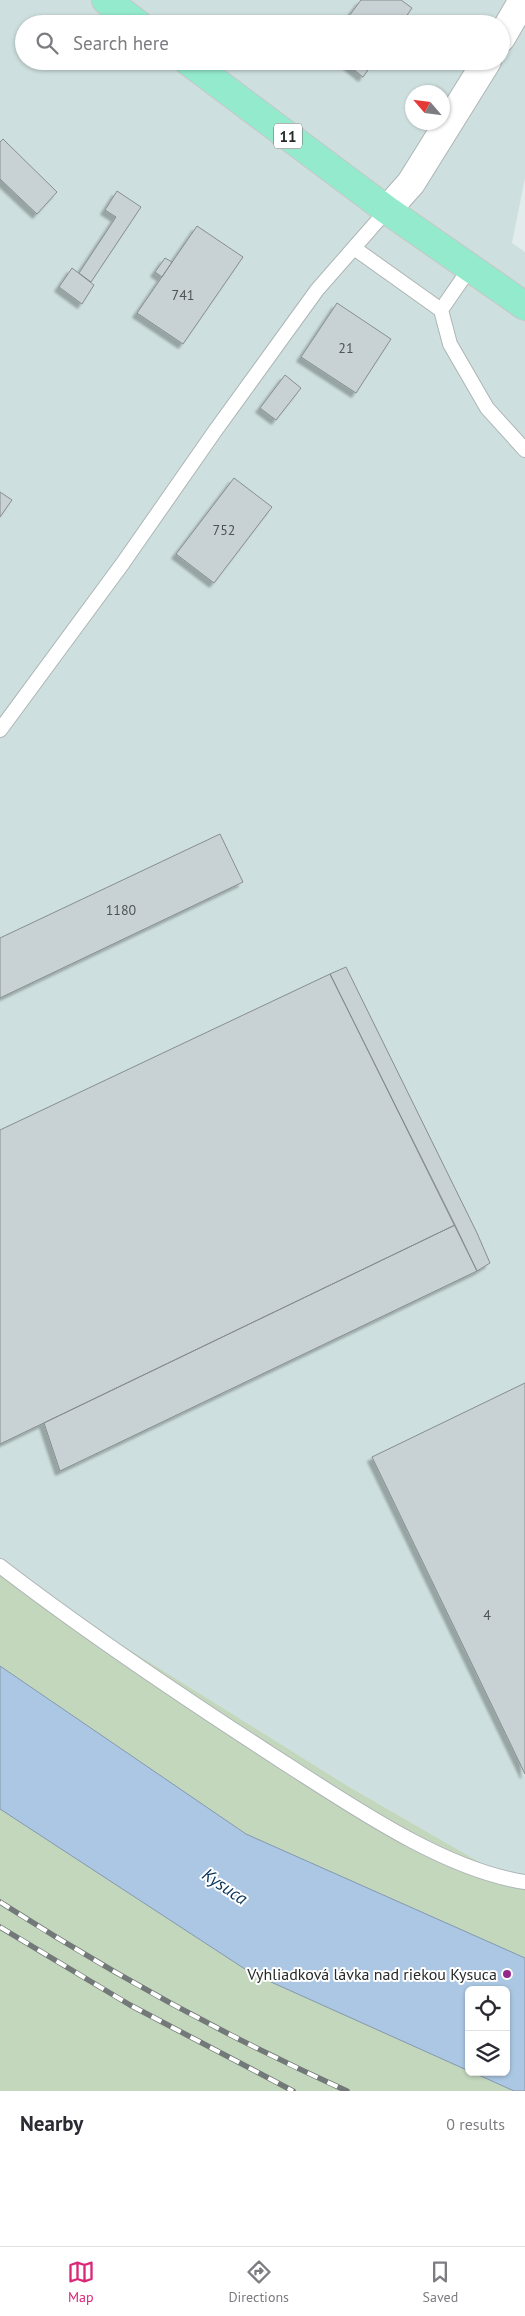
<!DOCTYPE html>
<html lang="en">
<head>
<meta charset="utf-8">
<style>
  body { margin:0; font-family:"PT Sans",sans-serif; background:#f7f7f7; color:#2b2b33 }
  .controls { position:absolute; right:15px; bottom:15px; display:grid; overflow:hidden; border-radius:8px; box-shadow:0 1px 4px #0004 }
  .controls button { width:45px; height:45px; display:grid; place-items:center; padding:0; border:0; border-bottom:1px solid #e1e1e2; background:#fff; color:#2b2b33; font:25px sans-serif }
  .compass { position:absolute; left:405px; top:85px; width:45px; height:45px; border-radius:50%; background:#fff; box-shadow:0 1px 4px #0004; rotate:298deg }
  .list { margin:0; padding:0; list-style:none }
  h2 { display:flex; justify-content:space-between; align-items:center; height:65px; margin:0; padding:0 20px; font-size:21px }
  h2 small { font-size:16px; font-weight:400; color:#7c7c81 }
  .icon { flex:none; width:28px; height:28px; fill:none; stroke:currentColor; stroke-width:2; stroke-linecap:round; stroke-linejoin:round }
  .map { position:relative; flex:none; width:525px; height:2091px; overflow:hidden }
  .search { position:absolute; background:#fff; box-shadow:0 1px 4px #0004; left:15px; right:15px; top:15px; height:55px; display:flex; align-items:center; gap:12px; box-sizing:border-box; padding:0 18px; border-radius:28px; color:#7c7c81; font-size:19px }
  .sheet { height:155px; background:#fff }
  nav { display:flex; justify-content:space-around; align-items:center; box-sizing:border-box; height:70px; border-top:1px solid #e1e1e2; background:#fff; font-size:14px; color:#7c7c81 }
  nav a { display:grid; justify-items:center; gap:2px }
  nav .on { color:#db2777 }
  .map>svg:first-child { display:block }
</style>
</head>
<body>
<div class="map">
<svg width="525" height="2091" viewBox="0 0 525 2091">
  <defs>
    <filter id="shadow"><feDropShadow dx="-4.5" dy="4.5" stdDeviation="1" flood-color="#0004"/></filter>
  </defs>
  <rect width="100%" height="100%" fill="#e3ecec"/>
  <path fill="#cddfde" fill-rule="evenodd" d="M0,0H525V178L512,243L525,252V1882L512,1881L351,1788L34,1590L0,1560ZM24,24H501V61H24ZM412,92H442V122H412Z"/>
  <path fill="#c3d7bd" d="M0,1560L34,1590L351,1788L512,1881L525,1882V1958L246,1834L3,1668L0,1666Z
    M0,1809L251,1973L514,2091H0Z"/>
  <path fill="#abc7e3" stroke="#8398ab" d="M0,1666L246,1834L525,1958V2091H514L472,2072H506V1990H469V2071L251,1973L0,1809Z"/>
  <path fill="#c8d1d4" stroke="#878e91" filter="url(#shadow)" d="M361,0H401L412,8L401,24H343Z
    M343,61H374L363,77Z
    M3,139L57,192L37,214L0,179V142Z
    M117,191L141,207L91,282L79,273L116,217L105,210Z
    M197,226L243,257L183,344L137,313Z
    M165,258L172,262L162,277L155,272Z
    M72,268L94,285L82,304L59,287Z
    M337,303L391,339L356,393L301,357Z
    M285,375L301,388L276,420L260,408Z
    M234,478L272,507L214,583L176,554Z
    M0,492L12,500L0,517Z
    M220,834L243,882L0,998V938Z
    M346,967L477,1233L490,1263L477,1271L330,974Z
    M330,974L455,1225L0,1444V1130Z
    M455,1225L477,1271L60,1471L44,1423Z
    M525,1383V1774L372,1457Z"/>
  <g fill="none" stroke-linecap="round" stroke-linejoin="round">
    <g stroke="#adb5b5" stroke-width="16">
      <path id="lane" d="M354,248L441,310
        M470,268L441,310L450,344L487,408L525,450
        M0,730L123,563L215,431L317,290L387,210
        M0,1566C91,1636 187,1700 283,1762C352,1806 444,1870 525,1882"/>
    </g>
    <g stroke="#adb5b5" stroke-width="30">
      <path id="street" d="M501,38L523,0
        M387,210L411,183L487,61"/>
    </g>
    <g stroke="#c7c8c7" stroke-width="30">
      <path id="primary" d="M106,0L138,24
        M188,61L387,210L525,306"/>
    </g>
    <use href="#lane" stroke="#fff" stroke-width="14"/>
    <use href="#street" stroke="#fff" stroke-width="28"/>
    <use href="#primary" stroke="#93eacc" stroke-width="28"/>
    <g stroke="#727978" stroke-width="5.5">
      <path id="rail" d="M0,1902C111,1973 227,2037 347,2091
        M0,1927L130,2005L293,2091"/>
    </g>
    <use href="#rail" stroke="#fff" stroke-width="4" stroke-dasharray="11" stroke-linecap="butt"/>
  </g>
  <circle fill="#93278a" stroke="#fff" stroke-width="2" cx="507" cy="1974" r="5"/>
  <g text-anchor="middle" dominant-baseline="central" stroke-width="4" stroke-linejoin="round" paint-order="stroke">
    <g font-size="14" fill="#4e5454">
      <text x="183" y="295">741</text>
      <text x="346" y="348">21</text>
      <text x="224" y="530">752</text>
      <text x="121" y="910">1180</text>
      <text x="487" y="1615">4</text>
    </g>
    <rect fill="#fff" stroke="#676a69" stroke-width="1" x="274" y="123.5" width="28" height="25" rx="4"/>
    <g font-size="15" font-weight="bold" fill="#262a29">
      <text x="288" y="136">11</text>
    </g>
    <g font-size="16" fill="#262a29" stroke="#fff" text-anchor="end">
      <text x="497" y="1974">Vyhliadková lávka nad riekou Kysuca</text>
    </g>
    <g font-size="18" font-style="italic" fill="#09355a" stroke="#fff">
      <text transform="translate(225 1886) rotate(34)">Kysuca</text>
    </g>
  </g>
</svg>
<div class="controls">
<button><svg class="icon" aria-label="locate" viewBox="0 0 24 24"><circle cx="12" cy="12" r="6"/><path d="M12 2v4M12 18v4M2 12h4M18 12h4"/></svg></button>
<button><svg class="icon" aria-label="layers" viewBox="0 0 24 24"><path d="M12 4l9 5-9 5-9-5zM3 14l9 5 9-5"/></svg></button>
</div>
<svg class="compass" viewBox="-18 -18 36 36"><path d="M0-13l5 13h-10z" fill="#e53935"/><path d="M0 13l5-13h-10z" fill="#7c7c81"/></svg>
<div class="search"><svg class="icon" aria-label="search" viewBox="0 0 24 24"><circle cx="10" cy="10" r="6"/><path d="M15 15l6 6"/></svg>Search here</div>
</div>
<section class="sheet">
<h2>Nearby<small>0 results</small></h2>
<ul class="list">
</ul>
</section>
<nav>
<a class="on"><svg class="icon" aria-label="map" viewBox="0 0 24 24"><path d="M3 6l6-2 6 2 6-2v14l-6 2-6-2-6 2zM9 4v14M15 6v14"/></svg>Map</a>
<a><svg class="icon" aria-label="directions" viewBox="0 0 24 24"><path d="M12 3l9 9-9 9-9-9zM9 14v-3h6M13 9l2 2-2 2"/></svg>Directions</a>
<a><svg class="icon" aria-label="saved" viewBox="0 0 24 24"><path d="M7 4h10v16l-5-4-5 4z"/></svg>Saved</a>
</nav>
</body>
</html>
